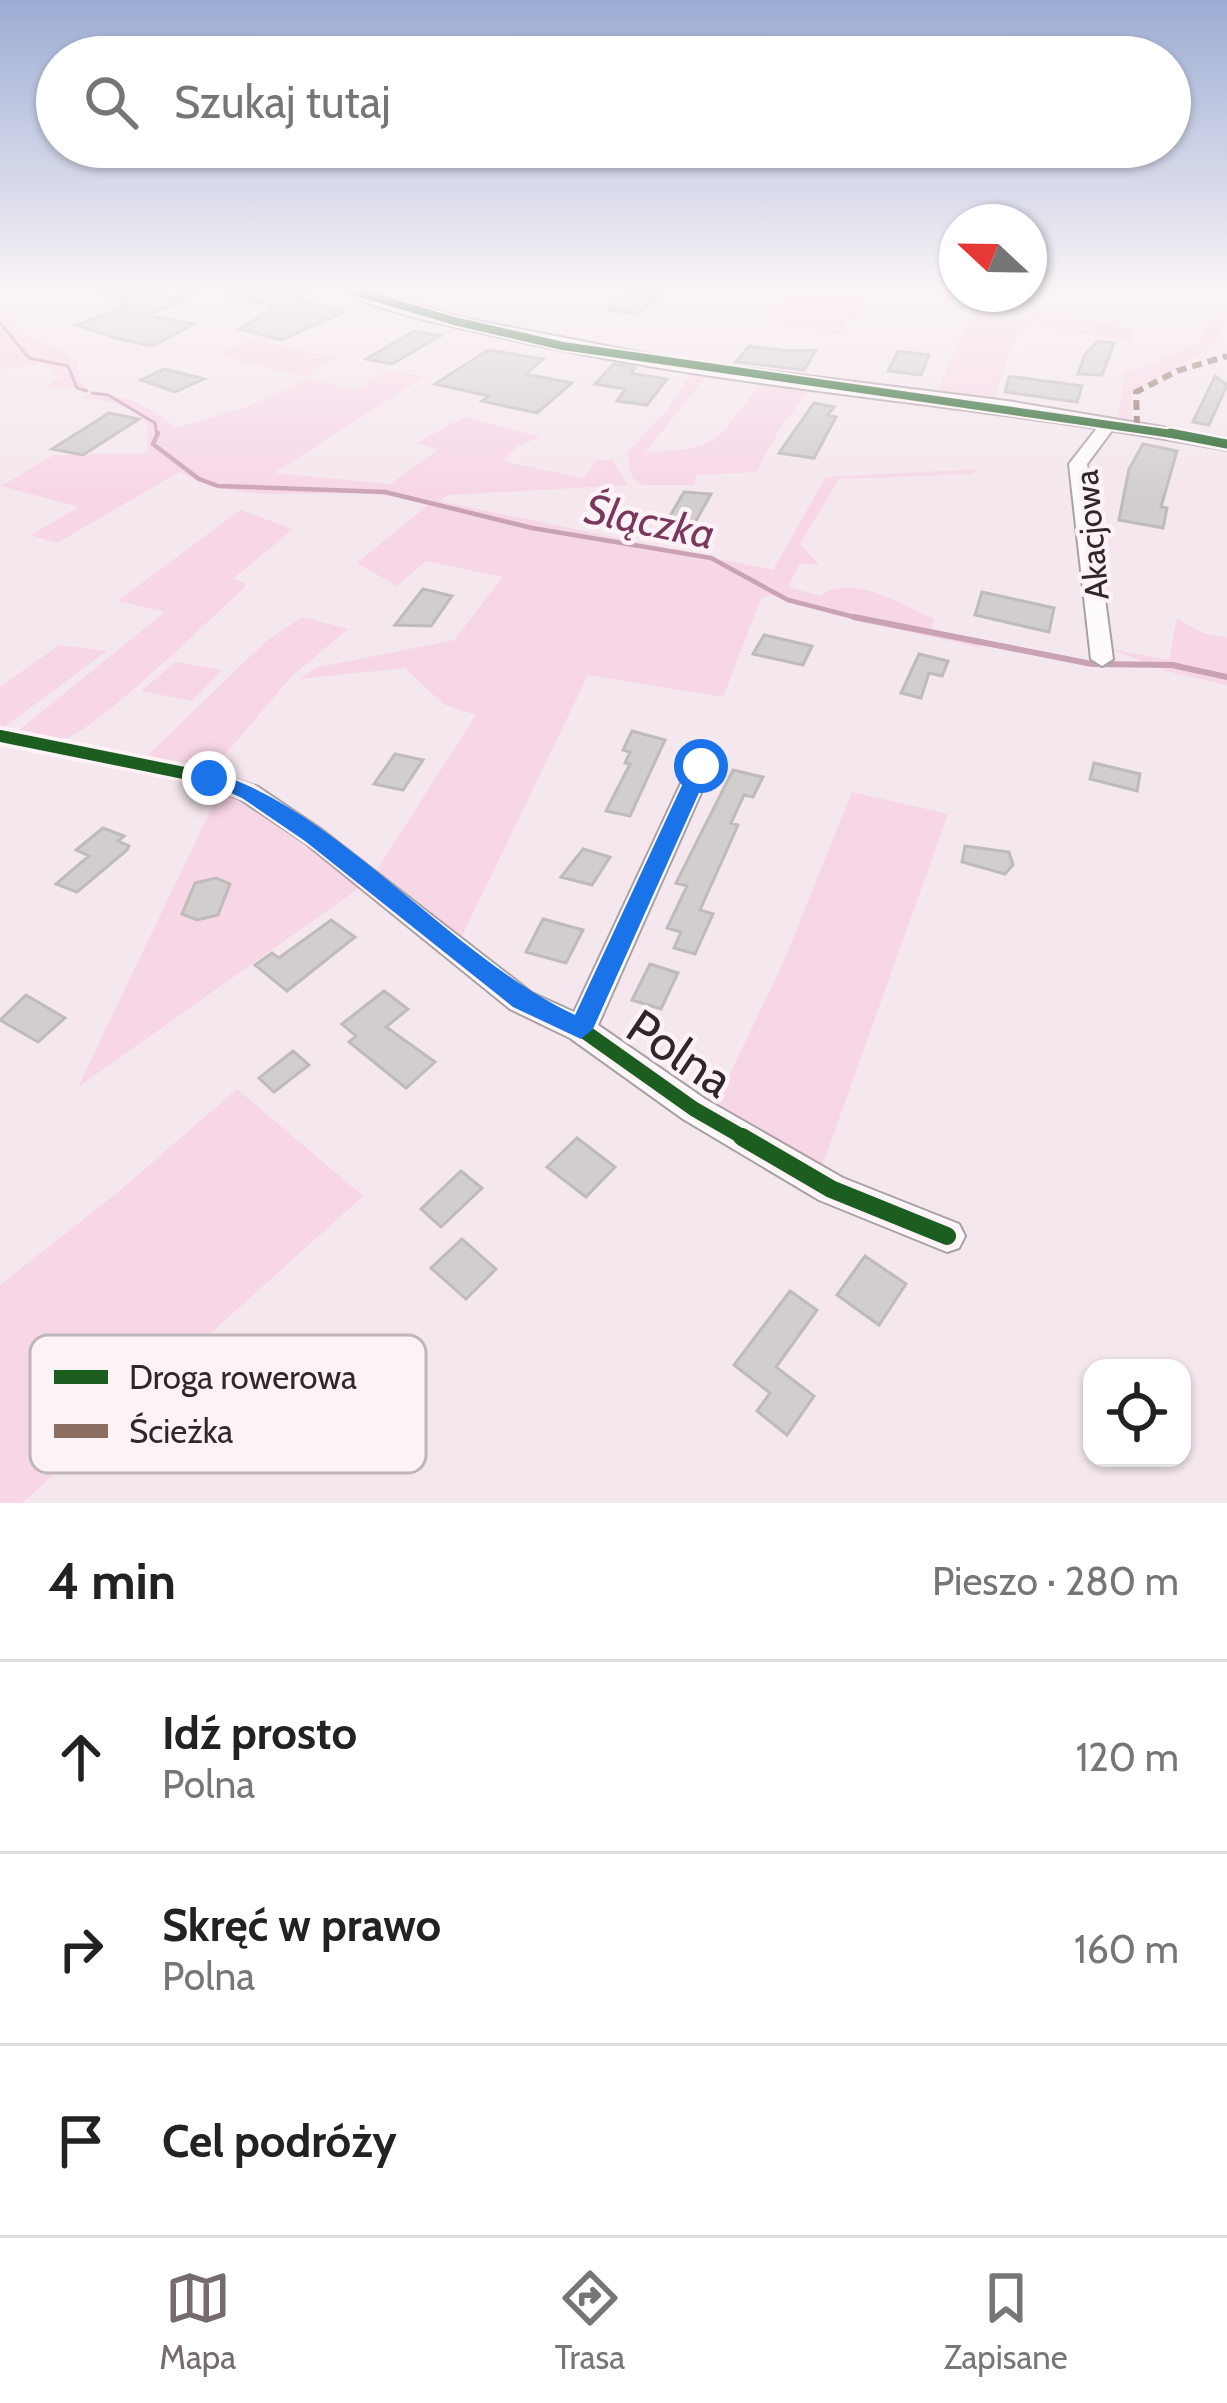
<!DOCTYPE html>
<html lang="pl">
<head>
<meta charset="utf-8">
<style>
  body { margin:0; font-family:Cabin,sans-serif; background:#f6f6f6; color:#222 }
  .controls { position:absolute; right:36px; bottom:36px; display:grid; overflow:hidden; border-radius:24px; box-shadow:0 3px 9px #0004 }
  .controls button { width:108px; height:108px; display:grid; place-items:center; padding:0; border:0; border-bottom:3px solid #e0e0e0; background:#fff; color:#222; font:60px sans-serif }
  .compass { position:absolute; left:939px; top:204px; width:108px; height:108px; border-radius:50%; background:#fff; box-shadow:0 3px 9px #0004; rotate:292deg }
  .stop { position:absolute; width:36px; height:36px; margin:-27px; border:9px solid #1a73e8; border-radius:50%; background:#fff }
  .stop.end { background:#1a73e8; border-color:#fff; box-shadow:0 3px 12px #0008 }
  .list { margin:0; padding:0; list-style:none }
  h2 { display:flex; justify-content:space-between; align-items:center; height:156px; margin:0; padding:0 48px; font-size:51px }
  h2 small { font-size:39px; font-weight:400; color:#767676 }
  .list li { display:grid; grid-template-columns:78px 1fr auto; gap:36px; align-items:center; box-sizing:border-box; height:192px; padding:0 48px; border-top:3px solid #e0e0e0 }
  .list b { display:block; font-size:45px; white-space:nowrap }
  .list p { margin:0; font-size:39px; white-space:nowrap; color:#767676 }
  .list em { font-size:39px; font-style:normal; color:#767676 }
  .icon { flex:none; width:66px; height:66px; fill:none; stroke:currentColor; stroke-width:2; stroke-linecap:round; stroke-linejoin:round }
  .map { position:relative; flex:none; width:1227px; height:1503px; overflow:hidden }
  .search { position:absolute; background:#fff; box-shadow:0 3px 9px #0004; left:36px; right:36px; top:36px; height:132px; display:flex; align-items:center; gap:30px; box-sizing:border-box; padding:0 42px; border-radius:66px; color:#767676; font-size:45px }
  .sheet { height:732px; background:#fff }
  nav { display:flex; justify-content:space-around; align-items:center; box-sizing:border-box; height:168px; border-top:3px solid #e0e0e0; background:#fff; font-size:33px; color:#767676 }
  nav a { display:grid; justify-items:center; gap:6px }
  nav .on { color:#756a70 }
  .map>svg:first-child { display:block }
</style>
</head>
<body>
<div class="map">
<svg width="1227" height="1503" viewBox="0 0 1227 1503">
  <rect width="100%" height="100%" fill="#f4e7ed"/>
  <path fill="#f7d6e6" d="M793,289H877L839,334L761,318Z
    M0,298L16,333L57,347L78,362L80,383L90,389L47,387L61,375L44,363L0,370Z
    M1227,310C1227,356 1164,368 1132,394V421L1117,419L1125,372L1143,368L1201,341L1210,319L1225,317Z
    M1027,312L1135,329L1131,342L1020,323L993,402L937,395L960,337L975,316L1019,323Z
    M251,339L335,358L304,377L218,355Z
    M388,371L424,377L274,473L390,484L438,450L416,443L465,417L541,437L518,446L502,461L584,478L597,460H612L628,485L448,495L439,501L773,570L826,477L977,469L973,474L839,479L800,544L819,565L800,563L788,587L820,596C854,572 900,605 934,619L931,630L992,642L978,647L837,616L771,595L761,598L723,697L588,675L458,944L373,876L476,715L443,704L405,668L300,679L315,668L454,640L503,577L426,561L397,586L357,563L428,505C349,477 253,514 179,472L57,543L31,535L79,507L1,486L54,455L148,453C147,446 149,430 146,423C138,405 97,399 81,397C111,388 152,405 175,428L244,408L307,379L356,390Z
    M693,371L709,373L645,452C724,450 715,440 762,381L811,388L782,425L756,472L697,475L694,485H642L632,477L627,453L667,410Z
    M240,510L293,529L233,579L245,583V587C216,613 89,738 59,741C45,743 28,737 14,734L165,612L118,601Z
    M302,617L348,629L292,676L217,764L201,772L144,759L265,642Z
    M1177,619L1203,633L1227,638V685L1170,672L1111,649L1169,660Z
    M59,645L107,651L0,730V687Z
    M176,662L222,670L192,701L141,691Z
    M852,792L948,814L822,1166L714,1107L784,961Z
    M230,794L362,886L78,1087L216,799Z
    M237,1089L363,1196L22,1503H0V1285L117,1193Z"/>
  <g fill="none" stroke-linecap="round" stroke-linejoin="round">
    <path stroke="#caa2b6" stroke-width="3" d="M0,323L29,358L68,366L77,388L87,391
      M92,393L108,395L155,423L157,436"/>
    <path stroke="#caa2b6" stroke-width="4.5" d="M158,433L153,444L199,479L218,486L385,492L532,528L711,558L788,600L866,620"/>
    <path stroke="#caa2b6" stroke-width="6" d="M854,617L1092,664L1172,665L1227,677"/>
  </g>
  <path fill="#d1cecd" stroke="#bebbba" stroke-width="3" d="M86,289H167L195,296L146,315L194,324L153,346L119,339L76,325L129,306Z
    M224,289H317L297,300L344,312L281,340L240,329L275,307L223,295Z
    M632,289H668L638,314L609,310Z
    M414,331L440,336L392,364L366,359Z
    M1098,341L1114,343L1102,375L1078,374L1085,354Z
    M749,346L788,351L816,350L804,370L736,362Z
    M488,350L543,359L526,374L572,383L537,413L482,401L489,396L435,384Z
    M898,351L929,355L921,375L888,371Z
    M614,364L635,368L630,373L667,379L647,405L617,401L625,389L595,384Z
    M164,369L204,379L175,392L141,380Z
    M1215,376L1227,385L1209,425L1193,422Z
    M1009,377H1015L1082,386L1077,402L1005,392Z
    M814,403L834,407L828,415L836,417L814,458L779,453Z
    M109,413L139,419L83,455L52,449Z
    M1143,444L1177,451L1161,507L1167,508L1163,528L1119,520L1129,469Z
    M684,492L711,494L688,535L661,531Z
    M423,589L452,596L431,626L395,625Z
    M982,592L1054,608L1049,632L975,615Z
    M764,635L812,646L803,665L753,654Z
    M919,654L948,661L942,676L929,673L921,698L901,693Z
    M632,731L665,740L630,816L606,811L630,764L625,763L630,752L623,750Z
    M395,754L423,760L403,790L374,784Z
    M1094,763L1140,774L1137,791L1090,779Z
    M733,770L763,777L753,797L744,795L731,823L738,825L700,910L713,914L695,954L674,948L681,932L667,928L687,886L676,883Z
    M103,828L124,836L118,841L129,846L127,850L77,892L56,884L89,856L76,850Z
    M965,846L1009,852L1013,865L1005,874L962,862Z
    M583,849L610,857L592,885L561,877Z
    M216,878L230,884L218,915L197,920L182,914L195,883Z
    M543,919L583,930L566,963L526,952Z
    M331,920L355,937L287,991L255,965L272,953L279,958Z
    M650,964L678,973L661,1009L632,1000Z
    M384,991L408,1009L386,1027L435,1062L406,1088L349,1042L356,1036L342,1024Z
    M26,995L65,1018L38,1042L0,1020Z
    M293,1051L309,1065L274,1092L259,1078Z
    M577,1138L615,1167L586,1197L547,1167Z
    M461,1171L482,1188L441,1227L421,1209Z
    M462,1239L496,1269L466,1299L431,1268Z
    M865,1256L906,1284L879,1325L837,1295Z
    M790,1291L817,1310L776,1367L814,1396L787,1435L757,1411L770,1393L734,1365Z"/>
  <g fill="none" stroke-linecap="round" stroke-linejoin="round">
    <g stroke="#aaa1a5" stroke-width="4">
      <path id="minor" d="M1105,418L1119,421L1087,464L1113,659L1102,666L1091,659L1069,464Z
        M0,729L209,770L258,787L322,830L532,993L574,1012L689,766L701,758L710,761L713,766L598,1025L705,1099L843,1178L959,1224L965,1236L959,1248L947,1252L819,1200L683,1119L570,1038L510,1009L304,842L240,799L203,785L0,743Z"/>
    </g>
    <g stroke="#aaa1a5" stroke-width="4">
      <path id="tertiary" d="M339,289H363L458,317L673,359L1007,401L1227,438V450C984,404 736,391 495,336C456,327 369,310 339,289Z"/>
    </g>
    <use href="#minor" fill="#fdfbfc" fill-rule="evenodd"/>
    <use href="#tertiary" fill="#fdfbfc" fill-rule="evenodd"/>
    <path stroke="#8d6e63" stroke-width="6" stroke-dasharray="10 6" stroke-linecap="butt" d="M1137,426L1136,392L1177,371L1227,356"/>
    <g stroke="#fdf3f7" stroke-width="12">
      <path id="cycleway-far4" d="M347,289L454,321L563,346L1186,436"/>
    </g>
    <g stroke="#fdf3f7" stroke-width="15">
      <path id="cycleway-far3" d="M1170,433L1227,444"/>
    </g>
    <g stroke="#fdf3f7" stroke-width="20">
      <path id="cycleway-far2" d="M0,736L209,778L249,793L331,850"/>
    </g>
    <g stroke="#fdf3f7" stroke-width="22">
      <path id="cycleway-far1" d="M327,847L521,1001L581,1029L694,1109L748,1140"/>
    </g>
    <g stroke="#fdf3f7" stroke-width="26">
      <path id="cycleway" d="M742,1137L831,1189L947,1236"/>
    </g>
    <use href="#cycleway-far4" stroke="#1b5e20" stroke-width="8"/>
    <use href="#cycleway-far3" stroke="#1b5e20" stroke-width="9"/>
    <use href="#cycleway-far2" stroke="#1b5e20" stroke-width="12"/>
    <use href="#cycleway-far1" stroke="#1b5e20" stroke-width="15"/>
    <use href="#cycleway" stroke="#1b5e20" stroke-width="18"/>
  </g>
  <linearGradient id="sky" x2="0" y2="1"><stop stop-color="#9cadd4"/><stop offset="0.58" stop-color="#faf4f7"/><stop offset="1" stop-color="#faf4f7" stop-opacity="0"/></linearGradient>
  <rect width="1227" height="499" fill="url(#sky)"/>
  <path fill="#1a73e8" d="M701,760L711,766L593,1029L581,1039L513,1007L305,841L242,798L199,778L209,771C339,809 449,956 575,1015L691,766Z"/>
  <g text-anchor="middle" dominant-baseline="central" stroke-width="9" stroke-linejoin="round" paint-order="stroke">
    <g font-size="33" fill="#30272c" stroke="#fdf3f7">
      <text transform="translate(1091 535) rotate(-95)">Akacjowa</text>
    </g>
    <g font-size="42" font-style="italic" fill="#79375c" stroke="#fdf3f7">
      <text transform="translate(650 521) rotate(12)">Ślączka</text>
    </g>
    <g font-size="48" fill="#30272c" stroke="#fdf3f7">
      <text transform="translate(680 1053) rotate(34)">Polna</text>
    </g>
  </g>
  <rect x="30" y="1335" width="396" height="138" rx="18" fill="#fdf3f7" stroke="#c0b6ba" stroke-width="3"/>
  <rect x="54" y="1370" width="54" height="14" fill="#1b5e20"/>
  <rect x="54" y="1424" width="54" height="14" fill="#8d6e63"/>
  <g font-size="33" fill="#30272c">
    <text x="129" y="1389">Droga rowerowa</text>
    <text x="129" y="1443">Ścieżka</text>
  </g>
</svg>
<div class="controls">
<button><svg class="icon" aria-label="locate" viewBox="0 0 24 24"><circle cx="12" cy="12" r="6"/><path d="M12 2v4M12 18v4M2 12h4M18 12h4"/></svg></button>
</div>
<svg class="compass" viewBox="-18 -18 36 36"><path d="M0-13l5 13h-10z" fill="#e53935"/><path d="M0 13l5-13h-10z" fill="#767676"/></svg>
<div class="stop" style="left:701px;top:766px"></div>
<div class="stop end" style="left:209px;top:778px"></div>
<div class="search"><svg class="icon" aria-label="search" viewBox="0 0 24 24"><circle cx="10" cy="10" r="6"/><path d="M15 15l6 6"/></svg>Szukaj tutaj</div>
</div>
<section class="sheet">
<h2>4 min<small>Pieszo · 280 m</small></h2>
<ul class="list">
<li><svg class="icon" aria-label="ahead" viewBox="0 0 24 24"><path d="M12 20V5M6 11l6-6 6 6"/></svg><div><b>Idź prosto</b><p>Polna</p></div><em>120 m</em></li>
<li><svg class="icon" aria-label="right" viewBox="0 0 24 24"><path d="M7 20v-9h11M14 6l5 5-5 5"/></svg><div><b>Skręć w prawo</b><p>Polna</p></div><em>160 m</em></li>
<li><svg class="icon" aria-label="arrive" viewBox="0 0 24 24"><path d="M6 21V4h12l-3 4 3 4H6"/></svg><div><b>Cel podróży</b></div></li>
</ul>
</section>
<nav>
<a class="on"><svg class="icon" aria-label="map" viewBox="0 0 24 24"><path d="M3 6l6-2 6 2 6-2v14l-6 2-6-2-6 2zM9 4v14M15 6v14"/></svg>Mapa</a>
<a><svg class="icon" aria-label="directions" viewBox="0 0 24 24"><path d="M12 3l9 9-9 9-9-9zM9 14v-3h6M13 9l2 2-2 2"/></svg>Trasa</a>
<a><svg class="icon" aria-label="saved" viewBox="0 0 24 24"><path d="M7 4h10v16l-5-4-5 4z"/></svg>Zapisane</a>
</nav>
</body>
</html>
